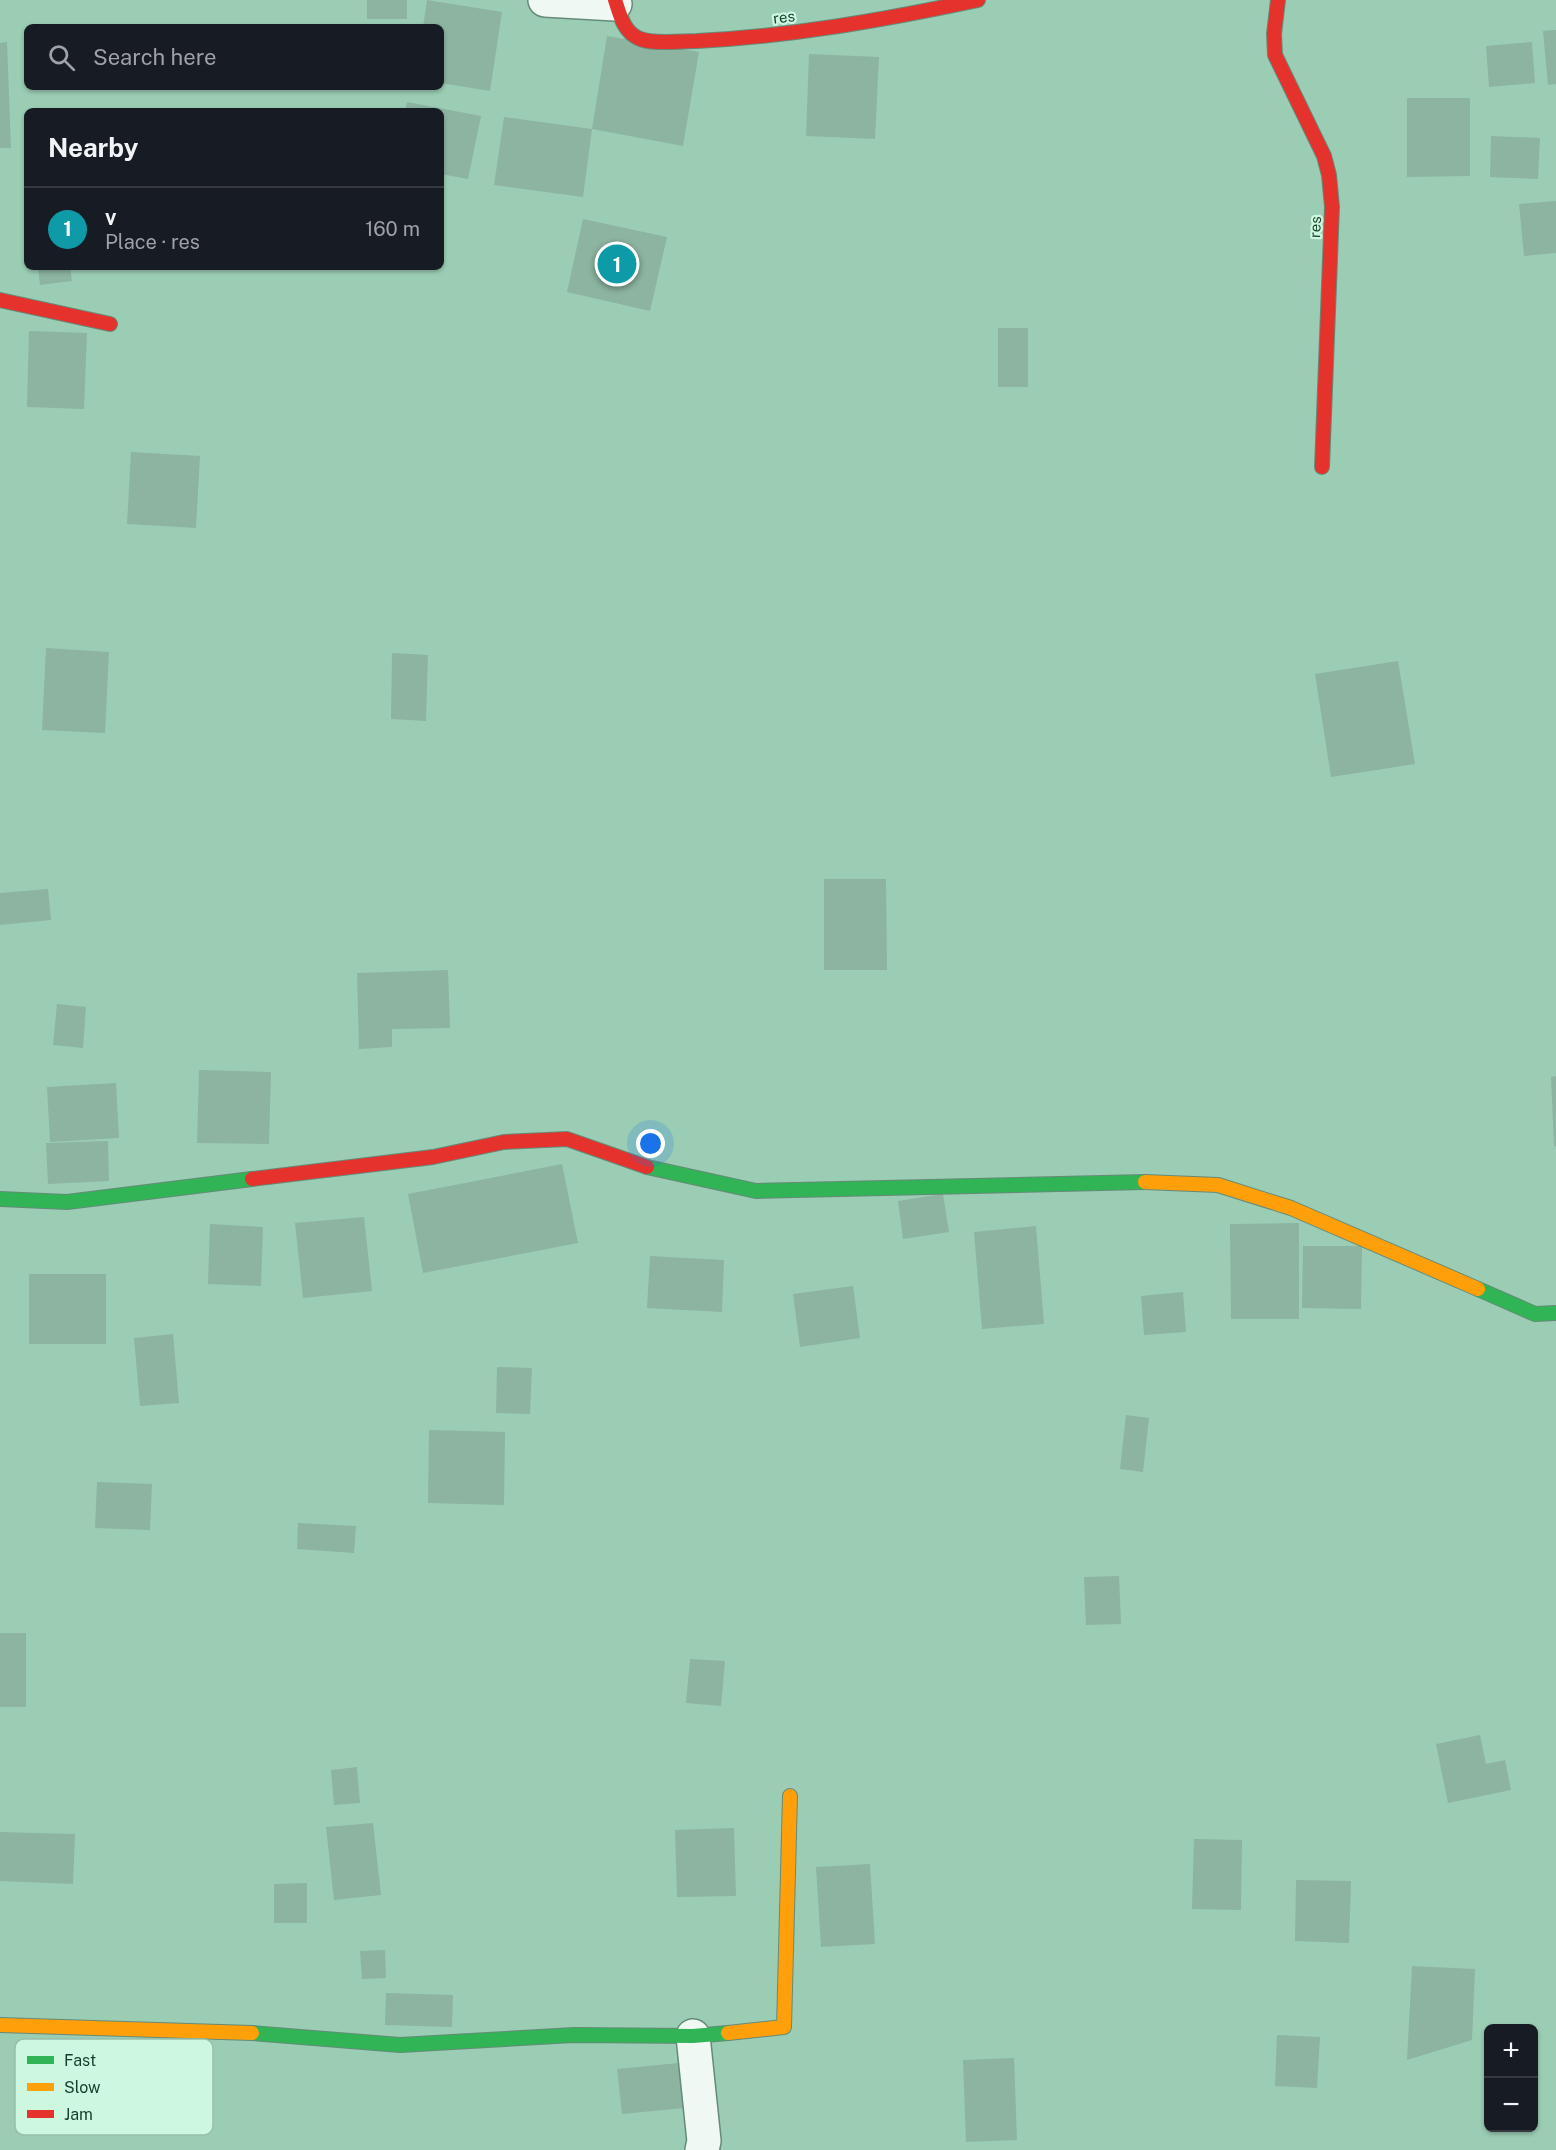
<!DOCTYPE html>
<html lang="en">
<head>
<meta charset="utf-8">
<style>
  body { margin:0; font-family:"Public Sans",sans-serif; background:#242831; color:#f1f3f6 }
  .controls { position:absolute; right:18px; bottom:18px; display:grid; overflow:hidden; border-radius:9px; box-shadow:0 2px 4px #0004 }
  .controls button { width:54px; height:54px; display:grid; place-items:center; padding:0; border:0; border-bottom:2px solid #363941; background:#171b24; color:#f1f3f6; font:30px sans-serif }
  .you { position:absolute; left:651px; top:1144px; width:21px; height:21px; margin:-15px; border:4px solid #fff; border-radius:50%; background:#1a73e8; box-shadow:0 0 0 9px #1a73e833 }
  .badge { display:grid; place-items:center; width:39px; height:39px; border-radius:50%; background:#0b8043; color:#fff; font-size:20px; font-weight:700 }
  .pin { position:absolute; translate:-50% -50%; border:3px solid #fff; box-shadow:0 2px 6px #0006 }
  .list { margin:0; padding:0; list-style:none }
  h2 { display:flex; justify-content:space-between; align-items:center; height:78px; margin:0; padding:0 24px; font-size:26px }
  h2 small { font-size:20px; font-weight:400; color:#9ea1a6 }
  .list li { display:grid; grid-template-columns:39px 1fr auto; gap:18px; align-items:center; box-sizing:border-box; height:84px; padding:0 24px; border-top:2px solid #363941 }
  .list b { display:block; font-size:22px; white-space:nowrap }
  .list p { margin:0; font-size:20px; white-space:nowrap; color:#9ea1a6 }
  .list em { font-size:20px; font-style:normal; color:#9ea1a6 }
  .icon { flex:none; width:33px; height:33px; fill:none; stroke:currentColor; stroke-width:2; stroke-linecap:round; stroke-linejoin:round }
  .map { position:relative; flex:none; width:1556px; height:2150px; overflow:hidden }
  .search { position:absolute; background:#171b24; box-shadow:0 2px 4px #0004; left:24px; top:24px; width:420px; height:66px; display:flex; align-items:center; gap:15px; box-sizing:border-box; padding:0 21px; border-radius:9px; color:#9ea1a6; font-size:22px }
  .panel { position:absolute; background:#171b24; box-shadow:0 2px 4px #0004; left:24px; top:108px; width:420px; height:162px; border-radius:9px }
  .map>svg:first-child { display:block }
</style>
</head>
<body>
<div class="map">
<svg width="1556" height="2150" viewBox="0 0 1556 2150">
  <rect width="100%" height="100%" fill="#9bcdb4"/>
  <path fill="#8cb4a0" d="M367,0H407V19H367Z
    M427,0L502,12L490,91L441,83V27H423Z
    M1556,30V84L1548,85L1543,31Z
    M607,36L699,52L683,146L592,129Z
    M7,42L11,148H0V43Z
    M1532,42L1535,83L1489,87L1486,46Z
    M809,54L879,57L875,139L806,136Z
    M1407,98H1470V176L1407,177Z
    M407,102L481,116L468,179L441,174V111H405Z
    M504,117L592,129L583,197L494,185Z
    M1491,136L1540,138L1538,179L1490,177Z
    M1556,201V253L1524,256L1519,204Z
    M583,219L667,237L650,311L567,292Z
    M38,267H70L72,281L40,285Z
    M998,328H1028V387H998Z
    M29,331L87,333L84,409L27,407Z
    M131,452L200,456L196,528L127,524Z
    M46,648L109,652L105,733L42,730Z
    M392,653L428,655L426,721L391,719Z
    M1398,661L1415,764L1331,777L1315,674Z
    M824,879H886L887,970H824Z
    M48,889L51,920L0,925V893Z
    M448,970L450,1028L392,1029V1047L359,1049L357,973Z
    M57,1004L86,1007L83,1048L53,1045Z
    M199,1070L271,1072L269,1144L197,1143Z
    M1556,1076V1146H1554L1551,1077Z
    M116,1083L119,1138L50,1142L47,1087Z
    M108,1141L109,1181L48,1184L46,1143Z
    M562,1164L578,1243L423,1273L408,1194Z
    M943,1194L949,1232L903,1239L898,1201Z
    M364,1217L372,1291L303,1298L295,1223Z
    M1299,1223V1319H1231L1230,1224Z
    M210,1224L263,1227L261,1286L208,1284Z
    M1036,1226L1044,1324L982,1329L974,1232Z
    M1303,1246H1362L1361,1309L1302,1308Z
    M650,1256L724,1260L722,1312L647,1308Z
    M29,1274H106V1344H29Z
    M853,1286L860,1338L800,1347L793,1294Z
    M1183,1292L1186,1332L1144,1335L1141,1296Z
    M173,1334L179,1403L140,1406L134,1338Z
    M497,1367L532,1368L530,1414L496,1413Z
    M1126,1415L1149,1418L1143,1472L1120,1469Z
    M429,1430L505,1432L504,1505L428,1503Z
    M97,1482L152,1484L150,1530L95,1528Z
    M298,1523L356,1526L354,1553L297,1549Z
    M1119,1576L1121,1624L1086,1625L1084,1577Z
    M0,1633H26V1707H0Z
    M690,1659L725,1661L721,1706L686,1703Z
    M1480,1735L1486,1764L1505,1760L1511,1790L1448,1803L1436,1744Z
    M357,1767L360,1803L334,1805L331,1770Z
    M373,1823L381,1895L334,1900L326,1827Z
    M734,1828L736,1896L677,1897L675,1830Z
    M0,1832L75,1834L73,1884L0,1881Z
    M1194,1839L1242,1840L1241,1910L1192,1909Z
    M870,1864L875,1944L821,1947L816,1867Z
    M1296,1880L1351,1881L1349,1943L1295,1941Z
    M307,1883V1923H274V1884Z
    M385,1950L386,1978L362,1979L360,1951Z
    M1412,1966L1475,1969L1472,2040L1407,2060Z
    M386,1993L453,1995L452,2027L385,2025Z
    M1277,2035L1320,2037L1317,2088L1275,2086Z
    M1014,2058L1017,2140L966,2142L963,2060Z
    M689,2062L694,2107L622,2114L617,2069Z"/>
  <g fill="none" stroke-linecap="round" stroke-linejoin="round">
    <g stroke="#668a79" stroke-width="36">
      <path id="street" d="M545,0L615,4
        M693,2036L704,2141L702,2150"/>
    </g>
    <g stroke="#668a79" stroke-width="16">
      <path id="fast" d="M647,1167L756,1191L1145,1182
        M0,1199L67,1202L252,1179
        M1478,1289L1535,1314L1556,1313
        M252,2033L400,2045L574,2035L693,2036L728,2033"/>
    </g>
    <g stroke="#668a79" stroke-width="16">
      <path id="slow" d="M1145,1182L1218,1185L1291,1208L1478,1289
        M0,2025L252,2033
        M728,2033L784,2027L790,1796"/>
    </g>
    <g stroke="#668a79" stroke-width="16">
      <path id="jam" d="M615,0C620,14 623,31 638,38C651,45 681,41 697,41C793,36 884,20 978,0
        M1278,0L1274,34L1275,55L1324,156L1329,175L1332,207L1322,467
        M0,300L110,324
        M252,1179L433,1157L504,1142L567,1139L647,1167"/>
    </g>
    <use href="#street" stroke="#f0f8f4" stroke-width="33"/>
    <use href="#fast" stroke="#30b455" stroke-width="14"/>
    <use href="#slow" stroke="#ff9f0a" stroke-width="14"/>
    <use href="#jam" stroke="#e5322d" stroke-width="14"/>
  </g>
  <g text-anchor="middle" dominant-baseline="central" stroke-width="4.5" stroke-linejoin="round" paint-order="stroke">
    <g font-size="15" fill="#163d2a" stroke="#cdf7df">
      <text transform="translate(784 17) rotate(-7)">res</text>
      <text transform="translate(1315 227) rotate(-87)">res</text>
    </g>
  </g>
  <rect x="15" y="2039" width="198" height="96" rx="9" fill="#cdf7df" stroke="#96bfa9" stroke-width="1.5"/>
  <rect x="27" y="2056" width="27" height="8" fill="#30b455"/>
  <rect x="27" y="2083" width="27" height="8" fill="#ff9f0a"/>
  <rect x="27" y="2110" width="27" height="8" fill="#e5322d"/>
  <g font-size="16" fill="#163d2a">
    <text x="64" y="2066">Fast</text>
    <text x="64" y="2093">Slow</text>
    <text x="64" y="2120">Jam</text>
  </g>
</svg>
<div class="controls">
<button>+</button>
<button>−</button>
</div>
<div class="you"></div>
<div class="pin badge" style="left:617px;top:264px;background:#0f9aa8">1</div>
<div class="search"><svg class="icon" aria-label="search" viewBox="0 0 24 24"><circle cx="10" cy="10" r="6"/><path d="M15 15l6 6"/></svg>Search here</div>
<section class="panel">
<h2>Nearby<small></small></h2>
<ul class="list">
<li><span class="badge" style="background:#0f9aa8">1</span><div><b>v</b><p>Place · res</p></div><em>160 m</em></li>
</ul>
</section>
</div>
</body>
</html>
